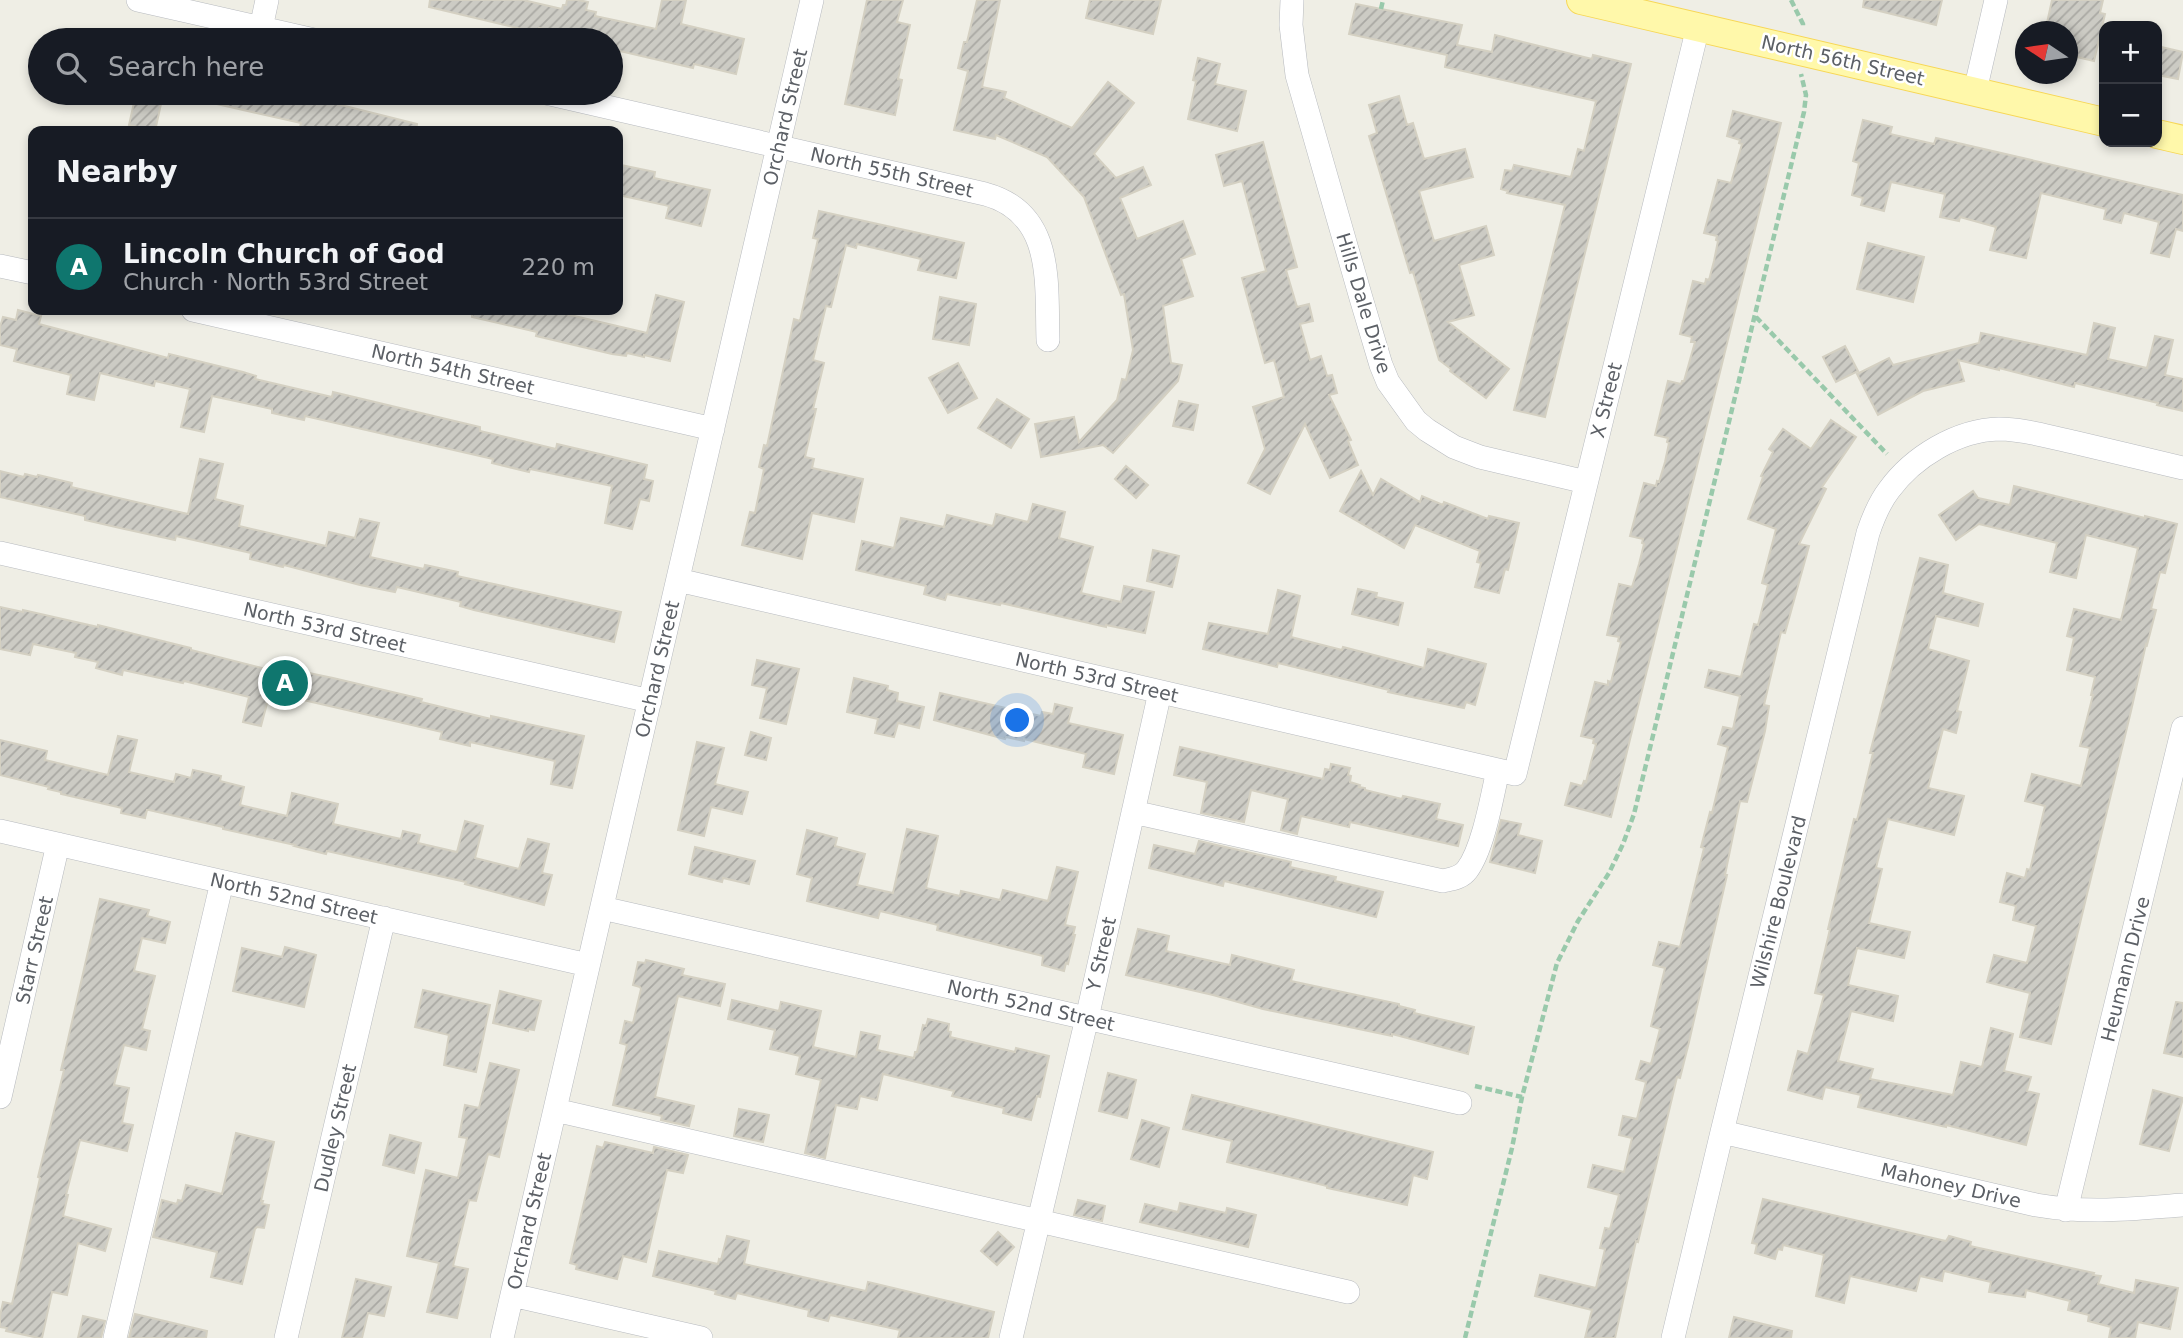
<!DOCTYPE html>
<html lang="en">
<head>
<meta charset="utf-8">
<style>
  body { margin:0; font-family:"DejaVu Sans",sans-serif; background:#242831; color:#f1f3f6 }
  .controls { position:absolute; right:21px; top:21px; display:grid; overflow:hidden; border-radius:14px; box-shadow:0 4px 10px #0003 }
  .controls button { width:63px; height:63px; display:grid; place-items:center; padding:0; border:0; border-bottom:2px solid #363941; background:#171b24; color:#f1f3f6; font:35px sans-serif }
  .compass { position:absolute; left:2015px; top:21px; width:63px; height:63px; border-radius:50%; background:#171b24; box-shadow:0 4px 10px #0003; rotate:283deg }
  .you { position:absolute; left:1018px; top:721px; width:24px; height:24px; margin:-18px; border:5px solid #fff; border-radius:50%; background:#1a73e8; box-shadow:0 0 0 10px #1a73e833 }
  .badge { display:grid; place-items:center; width:46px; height:46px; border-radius:50%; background:#0f766e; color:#fff; font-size:23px; font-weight:700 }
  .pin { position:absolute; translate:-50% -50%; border:4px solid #fff; box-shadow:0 2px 7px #0006 }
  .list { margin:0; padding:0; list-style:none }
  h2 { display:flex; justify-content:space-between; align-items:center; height:91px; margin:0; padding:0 28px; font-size:30px }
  h2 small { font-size:23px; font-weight:400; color:#9ea1a6 }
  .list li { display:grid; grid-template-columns:46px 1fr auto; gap:21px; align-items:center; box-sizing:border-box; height:98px; padding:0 28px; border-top:2px solid #363941 }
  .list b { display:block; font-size:26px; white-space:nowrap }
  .list p { margin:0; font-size:23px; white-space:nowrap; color:#9ea1a6 }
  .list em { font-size:23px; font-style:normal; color:#9ea1a6 }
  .icon { flex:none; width:38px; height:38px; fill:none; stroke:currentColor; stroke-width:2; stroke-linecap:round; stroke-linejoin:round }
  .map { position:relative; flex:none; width:2183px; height:1338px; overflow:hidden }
  .search { position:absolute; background:#171b24; box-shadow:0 4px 10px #0003; left:28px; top:28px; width:595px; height:77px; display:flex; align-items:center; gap:18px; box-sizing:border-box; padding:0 24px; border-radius:38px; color:#9ea1a6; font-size:26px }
  .panel { position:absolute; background:#171b24; box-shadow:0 4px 10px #0003; left:28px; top:126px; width:595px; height:189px; border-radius:14px }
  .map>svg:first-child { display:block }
</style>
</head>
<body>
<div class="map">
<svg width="2183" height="1338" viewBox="0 0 2183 1338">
  <defs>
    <pattern id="building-hatch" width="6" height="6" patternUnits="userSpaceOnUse" patternTransform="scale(1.75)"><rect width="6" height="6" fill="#cccbc4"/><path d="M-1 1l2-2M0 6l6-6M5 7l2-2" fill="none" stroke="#a9a8a3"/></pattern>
  </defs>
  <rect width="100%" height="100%" fill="#efeee5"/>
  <path fill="url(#building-hatch)" stroke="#d4d0c2" stroke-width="2" d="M430,0H523L562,9L563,5H566L567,0H578L588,2L586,10L596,12L595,16L656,29L662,0H686L681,24L744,39L736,74L694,64L693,68L611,49V40H592L539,28L538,33L429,7Z
    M867,0H903L897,22L910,25L898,79L902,80L895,115L845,104Z
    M977,0H1000L982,87L1006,92L1004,98L1072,128L1108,82L1134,103L1094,154L1116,178L1143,167L1151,185L1120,198L1137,239L1183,221L1195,254L1181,259L1193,296L1163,306L1171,363L1182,365L1178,381L1113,453L1103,445L1041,457L1035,424L1074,417L1079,442L1117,400L1122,379L1126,380L1133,350L1124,294L1121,295L1084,197L1047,157L996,135L995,139L954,130L968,71L958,68L964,42H967Z
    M1090,0H1161L1153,34L1086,18Z
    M1864,0H1942L1936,25L1863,7Z
    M2052,0H2103L2100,13L2105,14L2094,61L2068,55V32H2045Z
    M1356,4L1462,25L1457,45L1492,52L1495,35L1592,59L1593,55L1631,64L1545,417L1514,410L1565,205L1507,193L1508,191L1501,189L1505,170L1512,171L1514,165L1571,177L1578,149L1584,151L1596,101L1445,67L1447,55L1349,34Z
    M2157,46L2183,52L2178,79L2157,75Z
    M1198,58L1220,64L1215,84L1246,91L1237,131L1188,119L1196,81L1193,80Z
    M200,93H311L310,96L333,101V103L417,124L416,131H299L301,123L199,100Z
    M1399,96L1407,125L1413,123L1424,159L1465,149L1473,177L1419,191L1434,241L1486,226L1494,255L1459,265L1474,315L1448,322L1509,369L1486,398L1450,371L1451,369L1439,360L1413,272L1410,273L1369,136L1377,133L1369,105Z
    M135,98L161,104L155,131L129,125Z
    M1733,111L1781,123L1611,817L1565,805L1571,783L1582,786L1584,781L1586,782L1591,762L1596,744L1593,743L1594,739L1581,736L1595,682L1608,685V681L1611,682L1621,642L1618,641L1619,637L1607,635L1619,584L1632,587L1639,564L1644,544L1642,543L1643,539L1630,536L1644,483L1656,486L1657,481L1659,482L1665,462L1669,443L1667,442L1668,438L1655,435L1668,381L1681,384L1682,381H1684L1695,342H1691L1692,337L1680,334L1693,281L1705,284L1706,279L1709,280L1714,261L1718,241L1716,240L1717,236L1704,233L1718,180L1731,183L1742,144L1739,143L1740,140L1727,136Z
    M1863,120L1892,127L1890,134L1934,144L1936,138L2183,195V231L2176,229L2169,257L2151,253L2159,222L2124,213L2121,223L2104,219L2106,209L2041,193L2026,258L1990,250L1996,227L1960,217L1959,221L1940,217L1945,194L1891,182L1884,211L1861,205L1863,198L1852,195L1859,163L1853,161Z
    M1263,142L1297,267L1286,270L1297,307L1309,304L1313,321L1300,324L1310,360L1321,356L1327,376L1332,375L1337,393L1329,395L1351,440L1348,441L1358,465L1330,478L1305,424L1270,494L1248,483L1265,449L1253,407L1284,397L1274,360L1265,363L1242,278L1266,271L1242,181L1224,186L1216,155Z
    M621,165L655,172L654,178L710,190L701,226L666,218L669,206L618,195V181Z
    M819,211L964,243L956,278L918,270L921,259L857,244L856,248L846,245L831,307L826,306L813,360L824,363L813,409H816L805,457L814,459L812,468L863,479L854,522L812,513L802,559L742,545L750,512L755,513L764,469L759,467L764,445L767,446L794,319L800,321L818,239L813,238Z
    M1868,243L1924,257L1913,302L1857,289Z
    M656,295L684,302L670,361L644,355V357L627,353L626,356L612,354L536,336L537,332L472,317V310H549L647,333Z
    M940,297L976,304L969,345L933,339Z
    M18,310L41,316L39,324L168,358L169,354L243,372L256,376L255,379L332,397L333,392L480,427V431L556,449L557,444L647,465L644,479L653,481L649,501L640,499L632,529L605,523L612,486L530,469L529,472L492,463L493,459L305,416L304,420L272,413V409L212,396L204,432L181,427L190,389L155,381L154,386L100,373L94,400L67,394L71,375L14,361L17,349L0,345V327L3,317L16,320Z
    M2094,323L2115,328L2108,359L2147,368L2155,336L2173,340L2165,375L2183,379V411L2157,405L2158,403L2075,383L2074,387L1999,368V370L1958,360L1964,381L1923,391L1878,415L1857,374L1889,358L1893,365L1979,343L1981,333L2087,355Z
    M1845,346L1858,371L1836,382L1823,357Z
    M958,363L977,398L948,413L929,378Z
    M997,399L1029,419L1011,448L978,428Z
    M1179,401L1198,405L1193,430L1173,426Z
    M1831,420L1856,437L1822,487L1826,489L1799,544L1809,546L1785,633L1781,632L1764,705L1769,706L1765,731L1747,802L1740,801L1725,875H1727L1689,1042L1680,1078L1677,1077L1638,1242L1636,1241L1615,1338H1585L1592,1310L1535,1296L1540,1275L1596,1288L1605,1249L1600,1248L1605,1228L1610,1229L1619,1195L1588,1187L1593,1165L1624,1172L1632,1138L1619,1135L1623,1116L1637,1119L1646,1082L1636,1079L1641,1061L1651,1064L1660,1029L1651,1026L1665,968L1653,965L1659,942L1680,947L1704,848L1701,847L1710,812L1712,813L1728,747L1718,744L1723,727L1733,729L1740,696L1705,687L1709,670L1741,677L1754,624L1758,625L1768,585L1762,583L1776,529L1748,519L1763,477L1761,476L1773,452L1769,449L1783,429L1811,449Z
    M200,459L223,464L215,499L243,506L239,526L326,546L329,532L355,538L360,519L379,523L370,557L424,569L425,565L458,572L457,576L621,612L614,642L474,610L460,606L461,602L397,587L395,592L360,585L284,565L283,567L250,559L251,553L176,536L175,540L120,528L85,520V516L0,497V471L24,477L25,474L37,477L38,475L72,483L71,487L188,514Z
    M1126,466L1148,485L1136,498L1115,479Z
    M1361,471L1373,495L1381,479L1420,502L1422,496L1443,505L1444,502L1488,519L1489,516L1519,523L1508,570L1505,569L1499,593L1475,587L1481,563L1477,562L1480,551L1415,525L1404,548L1340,511Z
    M2014,486L2145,518V516L2177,524L2165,573L2160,572L2151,609L2156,610L2147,645L2146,644L2131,711L2051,1044L2020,1037L2030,993L1987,982L1994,955L2027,963L2036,926L2013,920L2016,906L2000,902L2007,873L2025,878L2027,869L2030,870L2045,806L2025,801L2032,774L2081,786L2090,748L2080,746L2093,695H2091L2095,677L2067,670L2074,638L2067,636L2074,609L2121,620L2138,548L2086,535L2076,578L2050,572L2057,543L1979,524L1956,540L1939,515L1973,491L1978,498L2010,505Z
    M1033,504L1065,512L1059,538L1093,547L1081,593L1121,602L1124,586L1154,592L1145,633L1106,625V627L1001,603L1000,605L947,594L945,600L924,594L926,586L856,570L862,541L894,548L901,518L944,527L947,515L993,526L996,514L1028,522Z
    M1153,550L1179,556L1172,587L1147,581Z
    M1920,558L1948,565L1943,593L1983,604L1978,626L1936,616L1928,649L1969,661L1957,711L1961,712L1956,733L1943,729L1928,788L1964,796L1954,835L1888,819L1876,868L1882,869L1869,923L1910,932L1904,958L1857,948L1848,985L1898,996L1893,1021L1851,1011L1838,1061L1873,1069L1870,1079L1953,1095L1961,1062L1982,1067L1991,1028L2013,1034L2004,1071L2031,1077L2027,1091L2039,1094L2026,1145L1946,1125V1127L1858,1107L1861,1095L1825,1087L1822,1099L1788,1090L1798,1051L1808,1054L1824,995L1815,993L1830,929H1828L1854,819L1857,820L1873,753H1870Z
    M1358,589L1377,593L1376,597L1403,603L1398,625L1352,614Z
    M1278,590L1300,596L1291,637L1342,650L1343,647L1424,668L1428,649L1486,664L1475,705L1466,702L1464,708L1388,692L1389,690L1278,663L1277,667L1203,649L1209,623L1268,634Z
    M0,607L23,612V610L98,627V625L191,648V650L274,671L275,666L333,678L422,699L421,702L491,719V716L584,736L572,788L551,784L555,761L470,742V746L440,739L442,732L299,699V702L269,696L261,726L243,722L249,697L184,681L183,683L123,670L122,675L96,668L98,662L75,657L76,653L33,644L30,655L0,649Z
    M757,660L799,669L786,724L760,718L767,688L752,685Z
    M854,678L888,686L887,690L898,693L897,701L924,707L919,728L898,723L894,737L875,733L878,719L847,712Z
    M940,693L1041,716L1042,712L1053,714L1055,704L1072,708L1068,723L1123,735L1114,774L1083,767L1086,754L1024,739V741L1006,737L1005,739L934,720Z
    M751,732L771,738L766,760L745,755Z
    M118,736L137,740L129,772L174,782L176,774L191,778L193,770L221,776L220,781L244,787L240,805L287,816L292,793L338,804L333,824L401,839L403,831L420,835L418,843L457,852L465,821L483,826L475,858L519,869L528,839L549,844L542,873L552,875L544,905L465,884L466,882L327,851L326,854L294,846L295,845L223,829V827L149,810H147L145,818L121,813L122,808L61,794V792L48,789L49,787L0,775V740L47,751L45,760L108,775Z
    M697,742L724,748L715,784L748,792L742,814L711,807L704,836L678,830Z
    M1180,747L1323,779L1325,769L1330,770L1331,764L1350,768L1348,775L1351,776L1350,782L1360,785L1359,787L1365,788V790L1402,799L1403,796L1440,804L1436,819L1463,825L1458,846L1350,822L1349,827L1301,816L1297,834L1281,830L1288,799L1251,790L1244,822L1201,813L1207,782L1174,775Z
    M1501,820L1521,824L1518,835L1542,841L1535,873L1490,862Z
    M907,829L938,836L926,888L960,896L961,891L1000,900L1003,890L1048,901L1057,867L1078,872L1065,925L1075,927L1073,935H1075L1068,964L1066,963L1064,971L1042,965L1043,956L937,930L938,925L880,911L878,918L807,901L812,878L797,874L807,830L837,838L835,846L865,854L857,885L893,893Z
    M1199,841L1291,862L1290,867L1336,877L1335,881L1383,892L1376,917L1224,881L1223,886L1149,868L1154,845L1195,854Z
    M695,847L755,861L749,884L723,878L722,882L689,874Z
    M100,899L149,910L147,916L170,922L165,943L142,938L134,971L155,976L142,1029L150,1031L146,1050L124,1045L114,1085L129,1088L122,1123L133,1125L127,1151L80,1140L66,1195H68L63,1216L111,1229L105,1251L78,1243L67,1295L52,1292L42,1338H39L6,1331L7,1328L0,1327V1316L3,1302L12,1304L40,1178L38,1177L64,1070H61Z
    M1138,929L1169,936L1166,951L1230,965L1232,955L1294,970L1291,981L1399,1004V1006L1415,1010L1414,1013L1474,1027L1468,1054L1392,1034V1036L1354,1028L1263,1009L1213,995L1126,975Z
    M285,947L316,955L304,1007L233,991L242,948L282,957Z
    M646,960L684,969L682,975L725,984L720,1006L678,996L655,1097L694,1106L689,1126L661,1120L662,1116L613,1105L627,1045L620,1043L625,1021L633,1023L641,989L640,987L633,985L638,962L645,963Z
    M423,990L490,1005L476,1072L444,1065L449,1035L415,1027Z
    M500,991L541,1001L534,1030L528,1029V1031L493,1023Z
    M732,1000L779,1011L781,1002L821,1011L813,1047L856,1057L861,1032L880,1036L877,1050L914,1058L915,1052H917L923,1025L926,1026L928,1019L949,1024L948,1031L951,1032L950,1037L1015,1052L1016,1048L1049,1056L1040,1097L1037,1096L1031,1120L1003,1113L1004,1108L952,1096L954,1091L883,1074L877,1100L860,1096L857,1109L836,1105L825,1158L805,1153L821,1080L796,1074L800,1056L770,1049L775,1030L728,1019Z
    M2176,1002L2183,1003V1057L2164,1053Z
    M490,1063L519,1070L499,1157L488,1154L476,1201L469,1200L453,1266L468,1269L457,1318L427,1312L439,1263L407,1256L426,1170L458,1178L467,1138L459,1137L465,1105L479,1108Z
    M1108,1073L1136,1080L1127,1118L1099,1111Z
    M2153,1090L2183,1098L2169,1151L2140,1144Z
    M1192,1095L1433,1152L1427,1179L1413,1175L1407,1205L1327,1188V1186L1227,1162L1232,1141L1183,1129Z
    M739,1109L769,1115L763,1142L734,1136Z
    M1142,1120L1169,1128L1159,1167L1131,1159Z
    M236,1133L274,1142L261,1201H263L262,1204L269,1205L264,1228L257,1227L255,1229L242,1284L211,1277L217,1252L153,1237L162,1200L177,1204L178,1200L182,1201L186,1185L222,1194Z
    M390,1135L421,1143L414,1173L383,1165Z
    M605,1142L653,1153L654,1147L688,1155L683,1173L667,1170L646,1262L623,1256L617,1279L576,1269L577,1265L570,1263L597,1146L603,1148Z
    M1763,1199L1946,1241L1949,1236L1971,1242L1970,1246L2094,1273L2093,1275L2101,1276L2098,1284L2134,1293L2136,1280L2178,1288L2170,1329L2138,1322L2135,1338H2109L2111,1327L2088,1321L2089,1315L2068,1310L2070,1301L2026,1290L2025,1297L1989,1292L1991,1282L1944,1271L1942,1281L1920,1276L1916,1291L1850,1276L1844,1303L1816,1296L1824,1255L1783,1245L1782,1250L1778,1249L1775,1259L1755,1253L1757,1244L1752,1243Z
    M1078,1200L1105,1206L1102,1221L1074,1215Z
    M1180,1203L1226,1213L1227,1208L1256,1215L1248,1247L1140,1222L1145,1204L1178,1212Z
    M998,1232L1014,1247L997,1265L981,1251Z
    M727,1236L749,1241L744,1264L866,1291L868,1282L994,1312L988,1338H898L900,1330L830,1315L828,1321L808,1316L809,1310L737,1293L735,1299L715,1294L716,1291L653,1276L659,1251L718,1264L719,1259L721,1260Z
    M356,1279L391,1287L384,1316L368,1313L362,1338H342Z
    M135,1314L207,1331L206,1338H129Z
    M83,1316L105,1321L101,1338H78Z
    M1734,1317L1792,1331L1791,1338H1729Z"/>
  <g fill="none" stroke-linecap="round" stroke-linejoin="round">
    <g stroke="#b7babf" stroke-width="24">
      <path id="minor" d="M138,0L314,40
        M1292,0L1291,25L1297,75L1361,298L1381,365L1388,382L1416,421L1427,430L1454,447L1480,457L1586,482
        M261,28L267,0
        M1975,91L1996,0
        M546,93L985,194C1055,213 1046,283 1048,340
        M0,266L33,273
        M193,310L713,429
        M0,553L650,701
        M678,580L1515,774L1698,27
        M1133,812L1443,881C1452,879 1461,878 1467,870C1483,849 1492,797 1498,770
        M0,831L588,965
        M602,908L1460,1103
        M0,1097L58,844
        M555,1110L1348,1292
        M1722,1132L2036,1205C2089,1214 2130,1209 2183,1205
        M2066,1210L2183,728
        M512,1295L701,1338
        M115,1338L222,882
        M286,1338L384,918
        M502,1338L812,0
        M1011,1338L1087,1018L1160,692
        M1673,1338L1722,1132L1868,533C1873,518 1879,503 1889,490C1913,457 1957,430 1999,429C2024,429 2048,437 2073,442C2110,451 2146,459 2183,468"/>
    </g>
    <g stroke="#f7d756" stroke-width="30">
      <path id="major" d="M1581,0L2104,122
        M2157,134L2183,140"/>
    </g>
    <path stroke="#99c9ab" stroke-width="4.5" stroke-dasharray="7 3.5" stroke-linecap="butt" d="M1791,0L1803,24V27
      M1381,9L1383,0
      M1756,317L1887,454
      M1475,1086L1522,1097
      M1465,1338L1512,1148L1522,1097L1557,963L1578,921L1609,873L1623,844L1634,814L1804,112L1806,95L1801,74"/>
    <use href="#minor" stroke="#fff" stroke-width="23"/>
    <use href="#major" stroke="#fff8aa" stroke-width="28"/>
  </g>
  <g text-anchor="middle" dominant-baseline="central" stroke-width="5" stroke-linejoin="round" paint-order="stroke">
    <g font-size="19" fill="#5c6066" stroke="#fff">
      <text transform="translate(1843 60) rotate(13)">North 56th Street</text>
      <text transform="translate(785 117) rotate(-77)">Orchard Street</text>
      <text transform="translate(892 172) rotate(13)">North 55th Street</text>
      <text transform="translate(1364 303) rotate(73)">Hills Dale Drive</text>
      <text transform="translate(453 369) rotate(13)">North 54th Street</text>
      <text transform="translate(1606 400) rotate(-76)">X Street</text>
      <text transform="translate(325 627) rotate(13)">North 53rd Street</text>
      <text transform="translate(657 669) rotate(-77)">Orchard Street</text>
      <text transform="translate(1097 677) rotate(13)">North 53rd Street</text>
      <text transform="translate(294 898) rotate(13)">North 52nd Street</text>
      <text transform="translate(1778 902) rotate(-76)">Wilshire Boulevard</text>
      <text transform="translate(34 950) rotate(-77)">Starr Street</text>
      <text transform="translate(1101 954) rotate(-77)">Y Street</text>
      <text transform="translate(2125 969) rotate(-76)">Heumann Drive</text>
      <text transform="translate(1031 1005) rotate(13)">North 52nd Street</text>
      <text transform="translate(335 1128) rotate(-77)">Dudley Street</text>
      <text transform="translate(1951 1185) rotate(13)">Mahoney Drive</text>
      <text transform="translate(529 1221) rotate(-77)">Orchard Street</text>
    </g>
  </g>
</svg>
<div class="controls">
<button>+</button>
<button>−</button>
</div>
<svg class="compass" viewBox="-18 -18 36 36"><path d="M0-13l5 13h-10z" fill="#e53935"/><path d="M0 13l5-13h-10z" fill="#9ea1a6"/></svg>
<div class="you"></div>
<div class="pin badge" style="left:285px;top:683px">A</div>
<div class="search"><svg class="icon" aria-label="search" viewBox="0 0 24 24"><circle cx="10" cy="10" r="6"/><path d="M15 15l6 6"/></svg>Search here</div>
<section class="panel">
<h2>Nearby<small></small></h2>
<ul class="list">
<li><span class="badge">A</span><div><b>Lincoln Church of God</b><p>Church · North 53rd Street</p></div><em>220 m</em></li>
</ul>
</section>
</div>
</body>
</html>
